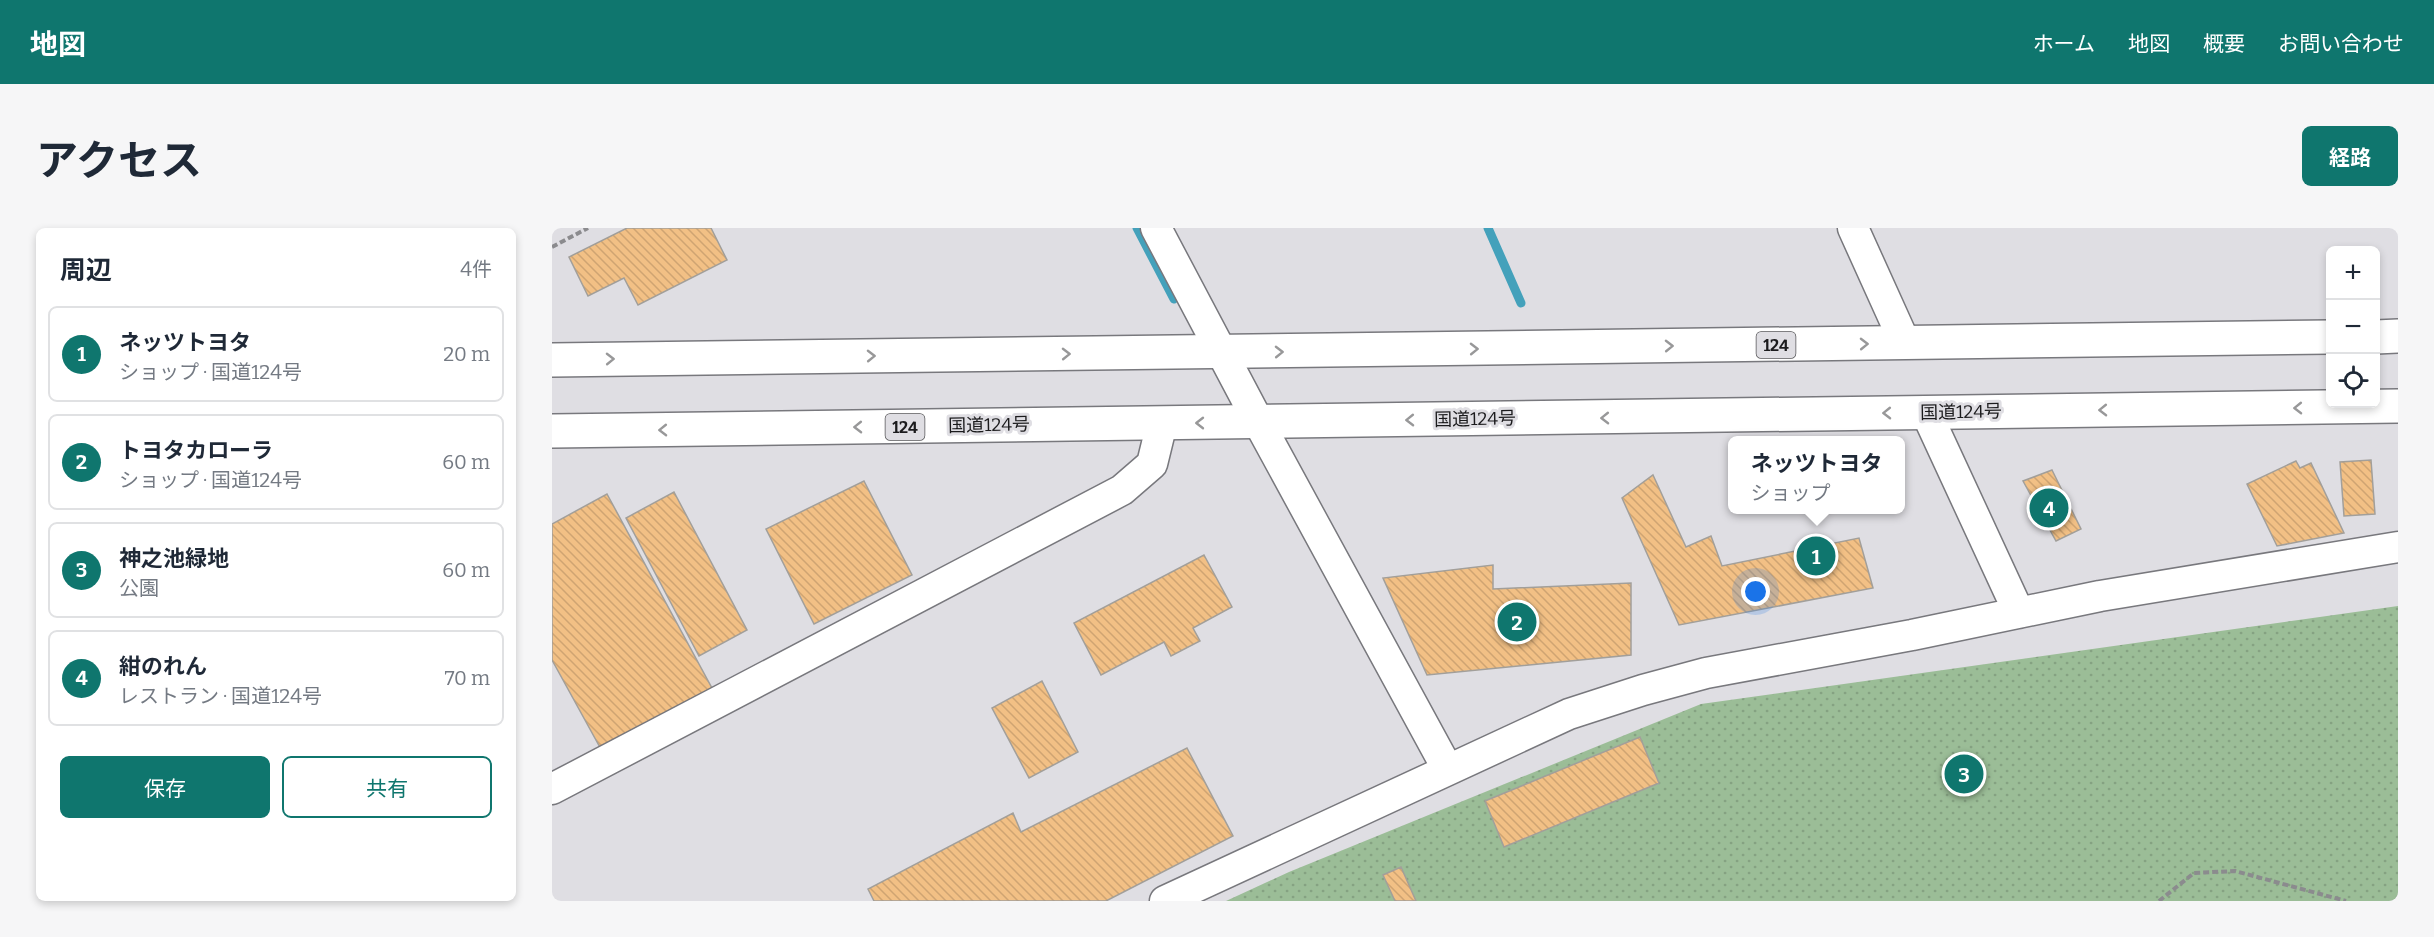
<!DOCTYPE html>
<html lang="ja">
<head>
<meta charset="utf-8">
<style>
  body { margin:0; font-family:Bitter,"Noto Sans JP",serif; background:#f6f6f7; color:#1f2937 }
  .controls { position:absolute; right:18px; top:18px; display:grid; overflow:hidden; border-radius:9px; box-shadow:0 3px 9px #0003 }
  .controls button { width:54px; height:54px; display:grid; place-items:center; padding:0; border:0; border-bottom:2px solid #e0e1e3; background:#fff; color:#1f2937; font:30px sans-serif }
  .you { position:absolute; left:1204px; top:364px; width:21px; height:21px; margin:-15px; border:4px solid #fff; border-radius:50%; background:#1a73e8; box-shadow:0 0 0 9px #1a73e833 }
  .badge { display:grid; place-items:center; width:39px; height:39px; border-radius:50%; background:#0f766e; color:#fff; font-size:20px; font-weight:700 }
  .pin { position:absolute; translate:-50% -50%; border:3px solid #fff; box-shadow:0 2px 6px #0006 }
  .popup { position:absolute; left:1176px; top:208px; width:177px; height:78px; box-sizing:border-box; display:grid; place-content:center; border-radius:9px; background:#fff; filter:drop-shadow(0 2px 4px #0005); font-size:20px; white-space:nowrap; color:#747a83 }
  .popup b { font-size:22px; color:#1f2937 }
  .popup::after { content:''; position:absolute; left:50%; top:100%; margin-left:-12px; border:12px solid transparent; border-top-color:#fff }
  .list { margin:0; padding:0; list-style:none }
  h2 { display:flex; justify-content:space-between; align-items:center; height:78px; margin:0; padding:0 24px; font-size:26px }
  h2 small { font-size:20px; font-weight:400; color:#747a83 }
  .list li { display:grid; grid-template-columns:39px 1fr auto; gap:18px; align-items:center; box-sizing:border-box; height:96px; margin:0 12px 12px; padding:0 12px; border:2px solid #e0e1e3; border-radius:9px }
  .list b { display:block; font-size:22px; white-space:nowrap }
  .list p { margin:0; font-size:20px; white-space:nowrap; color:#747a83 }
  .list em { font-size:20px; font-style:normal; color:#747a83 }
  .actions { display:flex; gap:12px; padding:18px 24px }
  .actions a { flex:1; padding:14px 0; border:2px solid #0f766e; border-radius:9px; text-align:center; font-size:21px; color:#0f766e }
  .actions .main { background:#0f766e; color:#fff }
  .icon { flex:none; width:33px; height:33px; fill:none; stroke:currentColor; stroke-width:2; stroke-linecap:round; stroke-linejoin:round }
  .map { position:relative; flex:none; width:1846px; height:673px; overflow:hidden; border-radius:9px }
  header { display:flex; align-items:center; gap:36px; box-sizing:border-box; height:84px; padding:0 30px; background:#0f766e; color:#fff }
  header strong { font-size:28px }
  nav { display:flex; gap:33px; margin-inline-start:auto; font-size:21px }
  .intro { display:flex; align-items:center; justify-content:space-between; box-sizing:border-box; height:144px; padding:0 36px }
  h1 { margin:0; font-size:42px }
  .button { padding:15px 27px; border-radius:9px; background:#0f766e; color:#fff; font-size:21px; font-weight:700 }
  main { display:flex; gap:36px; padding:0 36px }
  aside { flex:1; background:#fff; border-radius:9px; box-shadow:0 3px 9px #0003 }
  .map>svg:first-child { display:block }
</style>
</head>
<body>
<header>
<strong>地図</strong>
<nav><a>ホーム</a><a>地図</a><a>概要</a><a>お問い合わせ</a></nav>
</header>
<div class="intro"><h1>アクセス</h1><a class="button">経路</a></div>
<main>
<aside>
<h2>周辺<small>4件</small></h2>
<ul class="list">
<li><span class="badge">1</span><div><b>ネッツトヨタ</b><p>ショップ · 国道124号</p></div><em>20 m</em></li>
<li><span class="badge">2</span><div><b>トヨタカローラ</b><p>ショップ · 国道124号</p></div><em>60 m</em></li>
<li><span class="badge">3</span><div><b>神之池緑地</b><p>公園</p></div><em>60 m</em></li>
<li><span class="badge">4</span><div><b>紺のれん</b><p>レストラン · 国道124号</p></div><em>70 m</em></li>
</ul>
<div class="actions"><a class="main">保存</a><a>共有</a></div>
</aside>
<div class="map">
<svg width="1846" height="673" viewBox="0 0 1846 673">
  <defs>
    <pattern id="park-dots" width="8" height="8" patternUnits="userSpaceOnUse" patternTransform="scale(1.5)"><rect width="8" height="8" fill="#9bbd97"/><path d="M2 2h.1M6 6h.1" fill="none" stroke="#85a282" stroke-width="1.8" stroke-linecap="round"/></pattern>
    <pattern id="building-back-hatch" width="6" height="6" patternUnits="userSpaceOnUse" patternTransform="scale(1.5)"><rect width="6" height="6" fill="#f2c085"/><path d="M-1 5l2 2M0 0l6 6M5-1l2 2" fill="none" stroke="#cfa472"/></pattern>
  </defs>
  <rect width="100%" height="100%" fill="#dfdee3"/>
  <path fill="url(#park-dots)" d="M1846,378V673H674L737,644L1149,476Z"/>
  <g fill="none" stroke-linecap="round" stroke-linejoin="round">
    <path stroke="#44a1bb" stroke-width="9" d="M585,0L622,71
      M936,0L969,75"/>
  </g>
  <path fill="url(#building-back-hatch)" stroke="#a29f9a" stroke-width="1.5" d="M75,0H159L175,32L86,77L72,50L36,68L17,29Z
    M1819,232L1823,286L1792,288L1788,234Z
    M1744,233L1748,240L1759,235L1792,305L1725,318L1695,256Z
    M1500,242L1529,301L1504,313L1471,253Z
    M1101,247L1134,319L1159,308L1170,338L1307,310L1321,360L1127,397L1070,270Z
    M312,253L360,347L262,396L214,301Z
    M122,264L195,402L147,428L74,290Z
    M55,266L161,462L50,523L0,432V296Z
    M652,327L680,379L641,400L648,413L619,428L612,414L549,447L522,395Z
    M941,337V361L1079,355V427L875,447L831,350Z
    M490,453L526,524L477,550L440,480Z
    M1088,509L1107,555L952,619L933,573Z
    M635,520L681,608L554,673H322L316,661L461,585L469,604Z
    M849,639L864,673H843L831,647Z"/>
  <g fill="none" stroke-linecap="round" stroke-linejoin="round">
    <g stroke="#78787d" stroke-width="33">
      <path id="minor" d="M604,0L707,195L896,542
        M1301,0L1353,115
        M1374,184L1467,385
        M0,561L570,262L600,236L610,195
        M613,673L1017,486L1091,462L1154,445L1360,407L1548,368L1846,319"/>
    </g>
    <g stroke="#78787d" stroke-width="36">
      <path id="highway" d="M1824,109L1846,108
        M0,132L1778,109
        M0,203L1846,178"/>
    </g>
    <path stroke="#8b8b8e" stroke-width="4" stroke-dasharray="6 3" stroke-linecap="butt" d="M0,19L36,0
      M1607,673L1642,645L1683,643L1794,673"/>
    <use href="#minor" stroke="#fff" stroke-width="30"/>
    <use href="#highway" stroke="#fff" stroke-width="33"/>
  </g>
  <defs><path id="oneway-chevron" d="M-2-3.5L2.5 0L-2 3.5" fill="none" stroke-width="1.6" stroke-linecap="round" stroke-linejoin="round" transform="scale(1.5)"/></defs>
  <g stroke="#989899">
    <use href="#oneway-chevron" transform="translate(1312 116) rotate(-1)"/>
    <use href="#oneway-chevron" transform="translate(1117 118) rotate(-1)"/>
    <use href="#oneway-chevron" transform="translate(922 121) rotate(-1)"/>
    <use href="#oneway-chevron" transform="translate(727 124) rotate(-1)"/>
    <use href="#oneway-chevron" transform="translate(514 126) rotate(-1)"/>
    <use href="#oneway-chevron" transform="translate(319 128) rotate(-1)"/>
    <use href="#oneway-chevron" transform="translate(58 131) rotate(-1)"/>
    <use href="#oneway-chevron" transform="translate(1746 180) rotate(179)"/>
    <use href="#oneway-chevron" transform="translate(1551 182) rotate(179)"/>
    <use href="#oneway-chevron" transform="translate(1335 185) rotate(179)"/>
    <use href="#oneway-chevron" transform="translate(1053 190) rotate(179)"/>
    <use href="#oneway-chevron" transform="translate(858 192) rotate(179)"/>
    <use href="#oneway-chevron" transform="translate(648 195) rotate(180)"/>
    <use href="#oneway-chevron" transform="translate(306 199) rotate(179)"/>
    <use href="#oneway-chevron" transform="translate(111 202) rotate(179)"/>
  </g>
  <g text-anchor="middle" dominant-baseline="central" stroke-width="6" stroke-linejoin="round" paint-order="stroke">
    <g fill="#dfdee3" stroke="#565658" stroke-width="1.5">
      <rect x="1204.5" y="104" width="39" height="26" rx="4.5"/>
      <rect x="333.5" y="186" width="39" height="26" rx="4.5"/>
    </g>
    <g font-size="16" font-weight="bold" fill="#1b1b1d">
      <text x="1224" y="117">124</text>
      <text x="353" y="199">124</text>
    </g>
    <g font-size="18" fill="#1b1b1d" stroke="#dfdee3">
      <text transform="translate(1409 184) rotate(-1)">国道124号</text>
      <text transform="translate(923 191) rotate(-1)">国道124号</text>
      <text transform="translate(437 197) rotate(-1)">国道124号</text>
    </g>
  </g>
</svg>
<div class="controls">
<button>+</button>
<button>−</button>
<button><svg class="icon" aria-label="locate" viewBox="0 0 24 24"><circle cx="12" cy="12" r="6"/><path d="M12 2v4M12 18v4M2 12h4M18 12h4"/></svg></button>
</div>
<div class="you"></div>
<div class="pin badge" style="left:1264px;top:328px">1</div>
<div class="popup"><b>ネッツトヨタ</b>ショップ</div>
<div class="pin badge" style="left:965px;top:394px">2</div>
<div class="pin badge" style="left:1412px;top:546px">3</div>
<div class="pin badge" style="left:1497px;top:280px">4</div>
</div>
</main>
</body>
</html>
